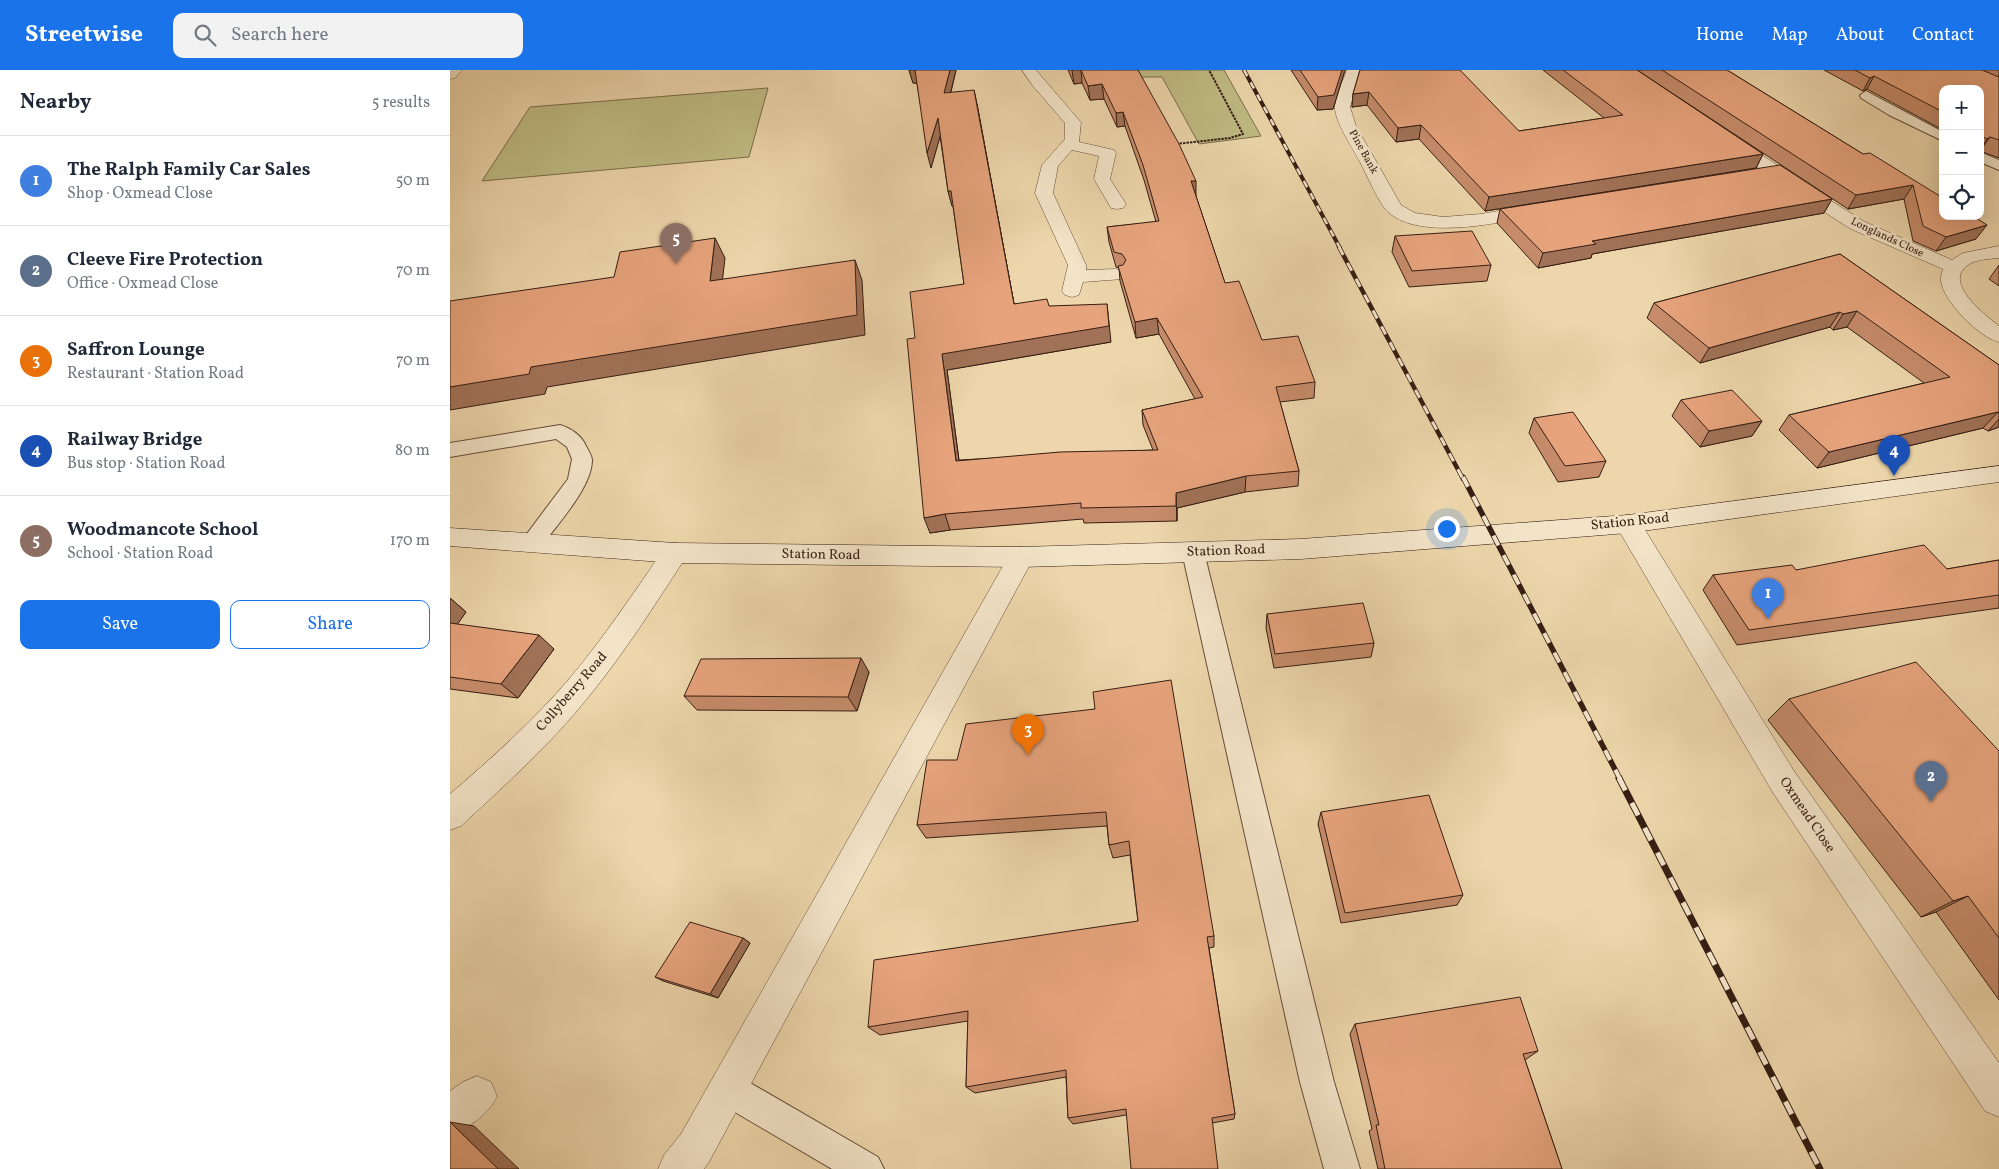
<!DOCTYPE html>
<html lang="en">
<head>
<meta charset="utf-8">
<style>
  body { margin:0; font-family:Vollkorn,serif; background:#f2f2f3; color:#1f2937 }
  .controls { position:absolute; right:15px; top:15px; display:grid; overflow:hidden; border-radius:10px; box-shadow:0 5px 20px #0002 }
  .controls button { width:45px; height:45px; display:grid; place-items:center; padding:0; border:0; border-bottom:1px solid #e0e1e3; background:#fff; color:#1f2937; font:25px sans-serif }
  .you { position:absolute; left:996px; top:458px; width:18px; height:18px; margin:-12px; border:4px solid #fff; border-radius:50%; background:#1a73e8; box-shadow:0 0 0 8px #1a73e833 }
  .badge { display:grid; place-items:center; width:32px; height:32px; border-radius:50%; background:#1a73e8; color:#fff; font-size:16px; font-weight:700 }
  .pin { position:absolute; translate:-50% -41px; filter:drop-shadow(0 1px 2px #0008) }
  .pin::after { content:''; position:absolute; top:26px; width:18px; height:15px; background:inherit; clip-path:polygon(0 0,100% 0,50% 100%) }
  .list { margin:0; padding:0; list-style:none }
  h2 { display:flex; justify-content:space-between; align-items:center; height:65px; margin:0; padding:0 20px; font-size:21px }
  h2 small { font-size:16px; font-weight:400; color:#747a83 }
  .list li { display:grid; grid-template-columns:32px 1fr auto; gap:15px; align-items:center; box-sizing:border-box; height:90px; padding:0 20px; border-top:1px solid #e0e1e3 }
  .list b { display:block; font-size:19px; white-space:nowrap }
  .list p { margin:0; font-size:16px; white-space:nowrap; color:#747a83 }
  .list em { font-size:16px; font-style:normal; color:#747a83 }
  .actions { display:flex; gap:10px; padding:15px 20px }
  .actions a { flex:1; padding:11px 0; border:1px solid #1a73e8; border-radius:10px; text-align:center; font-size:18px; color:#1a73e8 }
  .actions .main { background:#1a73e8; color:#fff }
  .icon { flex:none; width:28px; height:28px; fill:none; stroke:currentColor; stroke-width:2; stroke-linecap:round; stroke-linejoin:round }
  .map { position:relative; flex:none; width:1549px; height:1099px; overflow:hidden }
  header { display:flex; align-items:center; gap:30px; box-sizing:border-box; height:70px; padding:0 25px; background:#1a73e8; color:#fff }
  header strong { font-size:24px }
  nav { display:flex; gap:28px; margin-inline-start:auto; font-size:18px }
  .search { width:350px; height:45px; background:#f2f2f3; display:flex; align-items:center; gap:12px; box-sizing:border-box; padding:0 18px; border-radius:10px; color:#747a83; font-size:19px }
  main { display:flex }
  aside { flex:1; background:#fff }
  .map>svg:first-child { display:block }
</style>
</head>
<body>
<header>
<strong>Streetwise</strong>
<div class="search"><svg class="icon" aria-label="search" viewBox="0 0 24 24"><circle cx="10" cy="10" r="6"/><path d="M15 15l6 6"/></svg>Search here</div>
<nav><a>Home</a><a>Map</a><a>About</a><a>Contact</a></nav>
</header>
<main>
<aside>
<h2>Nearby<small>5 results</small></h2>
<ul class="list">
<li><span class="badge" style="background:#3f7fe0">1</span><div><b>The Ralph Family Car Sales</b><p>Shop · Oxmead Close</p></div><em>50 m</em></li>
<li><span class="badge" style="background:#5c6f8a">2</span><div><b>Cleeve Fire Protection</b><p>Office · Oxmead Close</p></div><em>70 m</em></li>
<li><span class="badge" style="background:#e8710a">3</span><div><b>Saffron Lounge</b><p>Restaurant · Station Road</p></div><em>70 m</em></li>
<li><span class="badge" style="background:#1a4fb4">4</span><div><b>Railway Bridge</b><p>Bus stop · Station Road</p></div><em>80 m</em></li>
<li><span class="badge" style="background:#8d6e63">5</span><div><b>Woodmancote School</b><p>School · Station Road</p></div><em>170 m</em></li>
</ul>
<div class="actions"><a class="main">Save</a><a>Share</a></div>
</aside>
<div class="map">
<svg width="1549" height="1099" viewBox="0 0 1549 1099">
  <rect width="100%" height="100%" fill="#edd6ab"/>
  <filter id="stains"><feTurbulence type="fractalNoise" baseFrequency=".004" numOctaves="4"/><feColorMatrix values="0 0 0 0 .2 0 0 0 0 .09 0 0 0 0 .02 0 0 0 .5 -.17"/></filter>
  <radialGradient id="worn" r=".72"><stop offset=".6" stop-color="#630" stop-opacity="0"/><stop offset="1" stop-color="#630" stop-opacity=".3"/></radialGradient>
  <path fill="#c0bc84" stroke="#7b6d4c" d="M681,0H774L811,66L749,74L712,7H683Z
    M318,18L299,87L32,111L80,37Z"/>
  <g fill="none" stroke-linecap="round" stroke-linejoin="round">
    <g stroke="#644c39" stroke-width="2">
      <path id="lane" d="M1416,21L1493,62V71L1439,45L1411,28L1410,25Z
        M1530,82L1549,90V100L1530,92Z
        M110,355C121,358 132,366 136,376C138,380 142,386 142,390C142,418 105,457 89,479L81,481L73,479L70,473L118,409L122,389L117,377L106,369L0,387V373Z
        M743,474L751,476L754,482L884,1012L910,1099H874L850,1012L732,482L735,476Z
        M278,1002L290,1007L428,1087L434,1099H382L266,1031L261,1019L266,1007Z"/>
    </g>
    <g stroke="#644c39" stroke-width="1">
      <path id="street" d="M0,0H12L5,8L0,9Z
        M572,0H586L628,49L631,52L629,72L664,80L666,83L660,109L676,134L673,138L667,139L661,138L644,109L649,86L622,80L608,96L603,123L636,195V200L666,199L673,201L676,205L673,209L633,212L629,225L622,227L615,225L612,221L618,195L585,123L592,95L615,69V53L583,16Z
        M897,0H911L900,37L906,56L951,135L965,143L993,147L1031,144L1084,135L1090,136L1093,140L1090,144C1052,153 969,171 938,142C929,134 916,103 910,92C903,78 884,51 885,36C886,25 893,11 897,0Z
        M1278,65L1284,67L1332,98L1334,102L1332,106H1320L1272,73L1270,70L1272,67Z
        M1347,112L1353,113L1413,151L1502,190L1513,183L1549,176V188C1539,189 1527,189 1518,195C1492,212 1535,245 1549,256V272C1530,268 1493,231 1491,211C1490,207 1492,203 1493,199L1401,159L1341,121L1338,117L1341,113Z
        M1178,445L1187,447L1344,701L1549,993V1047L1535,1041L1322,721L1165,454L1169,447Z
        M225,473L234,476L238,483L234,490C204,536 175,582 140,625C102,673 56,714 11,756L0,760V724C42,688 84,650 120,608C155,566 185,521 216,476Z
        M571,477L580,480L584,487L259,1092L254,1099H208L214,1085L231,1064L562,480Z
        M27,1006L41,1012L47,1026C38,1046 20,1056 0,1065V1021L13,1012Z"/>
    </g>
    <g stroke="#361e13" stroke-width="1">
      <path id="secondary" d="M1549,396V412L1178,463L851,489L571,497L225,493L0,476V458L225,473L571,477L851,469L1178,445Z"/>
    </g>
    <path stroke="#361e13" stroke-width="2" stroke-dasharray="2.5 1" stroke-linecap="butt" d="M726,74L780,68L793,64L759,0"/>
    <use href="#lane" fill="#f3e4c8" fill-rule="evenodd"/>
    <use href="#street" fill="#f3e4c8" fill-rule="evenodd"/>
    <use href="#secondary" fill="#f3e4c8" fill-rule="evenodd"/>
    <g stroke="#361e13" stroke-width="4">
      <path id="rail-far3" d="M794,0L890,178"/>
    </g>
    <g stroke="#361e13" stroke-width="4.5">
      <path id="rail-far2" d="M889,177L1013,409"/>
    </g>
    <g stroke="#361e13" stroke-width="5.5">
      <path id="rail-far1" d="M1013,407L1170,709"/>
    </g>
    <g stroke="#361e13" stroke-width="7">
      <path id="rail" d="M1169,708L1370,1099"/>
    </g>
    <use href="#rail-far3" stroke="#f3e4c8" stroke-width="2.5" stroke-dasharray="7" stroke-linecap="butt"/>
    <use href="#rail-far2" stroke="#f3e4c8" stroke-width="3" stroke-dasharray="9" stroke-linecap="butt"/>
    <use href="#rail-far1" stroke="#f3e4c8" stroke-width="4" stroke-dasharray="11" stroke-linecap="butt"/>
    <use href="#rail" stroke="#f3e4c8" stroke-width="5" stroke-dasharray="14" stroke-linecap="butt"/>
  </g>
  <path fill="#c68c6b" stroke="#361e13" d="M459,0H506L501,22L527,34L564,234L599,236L661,272L497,300L509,390L703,380L693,355L692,340L745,329L709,264L686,268L670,211L669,198L666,197L659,172L657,157L706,152L694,110L675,56L667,57L654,29L640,30L632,13L624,14L618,0H688L746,126L775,213L812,270L865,312L864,328L830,332L849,401L848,416L795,422L727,438V451L634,453L633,449L500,460L480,463L465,268L514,214L503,136H502L498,121L490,66L481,98L467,13H463Z
    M841,0H895L883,39L867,40Z
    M910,0L1069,61L1154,48L1093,0H1187L1313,84L1306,98L1035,141L969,69L946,72L917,35L902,37L903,24Z
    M1187,0H1277L1413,84L1493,128L1526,169L1486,181L1463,171L1454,129L1398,139Z
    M1374,0H1549V88L1530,81V19H1493V60L1417,19L1413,21Z
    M1382,129L1374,143L1142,184L1141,188L1088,198L1047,153L1050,139Z
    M945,166L1041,195L1037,211L959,217L942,182Z
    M1390,184L1549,295V357L1538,361L1533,358L1367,398L1329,360L1339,345L1474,313L1397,257L1383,260L1380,257L1250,293L1197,248L1204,233Z
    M1549,195V216L1539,209Z
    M1231,330L1312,351L1302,366L1250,377L1222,346Z
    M1084,348L1156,391L1149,407L1108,412L1079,363Z
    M1549,490V538L1287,575L1253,520L1263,505L1346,500L1497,499Z
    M0,528L16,542L7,554L104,579L68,628L0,619Z
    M817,544L924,573L921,587L824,598L816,558Z
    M419,602L407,641L247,640L234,626Z
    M1339,629L1549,681V930L1486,842L1471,847L1318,650Z
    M645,639L764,866V877L759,878L785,1044L784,1049L762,1053L676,1045L623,1054L618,1048L616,1007L525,1023L516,1017L518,951L430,965L418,957L688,851L680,785L663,788L659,775L657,756L476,768L467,755L507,690Z
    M871,742L1013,825L1007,835L891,853L868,754Z
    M293,868L300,873L268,928L213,911L205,907Z
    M905,954L1088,981L1075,990L1112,1099H928L919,1061L922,1059L900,964Z"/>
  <path fill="#a17257" stroke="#361e13" d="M459,0H465L468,13H463Z
    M500,0H506L497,37L494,23Z
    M622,0H631L632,13L624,14Z
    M892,0H895L883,39L867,40L868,27Z
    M1424,6L1417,19L1413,21L1420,8Z
    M652,14L654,29L640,30L638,16Z
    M524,20L527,34L567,250L564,234Z
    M919,22L917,35L902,37L903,24Z
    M673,42L675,56L667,57L666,43Z
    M488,48L491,63L481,98L477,83Z
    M971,55L969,69L946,72L948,58Z
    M1540,67L1530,81L1537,69Z
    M1313,84L1306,98L1035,141L1039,127Z
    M741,111H746V126Z
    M1463,115L1454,129L1398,139L1406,125Z
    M498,121H501L505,136H502Z
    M1382,129L1374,143L1142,184L1141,188L1088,198L1093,183L1142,171Z
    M1537,155L1526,169L1486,181L1496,167Z
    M265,168L275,188L270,231L260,211Z
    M405,190L412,210L415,265L97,317L95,324L0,340V317L81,297Z
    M657,234L661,272L497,300L511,406L506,391L492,284Z
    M1407,241L1397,257L1383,260L1393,244Z
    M1390,242L1380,257L1250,293L1259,278Z
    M707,248L709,264L686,268L685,252Z
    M1548,342L1533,358L1367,398L1379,382Z
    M1549,349V357L1538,361Z
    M1312,351L1302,366L1250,377L1259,361Z
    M796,406L795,422L727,438V451L726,423Z
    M495,444L500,460L480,463L474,448Z
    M0,528L16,542L0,565Z
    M89,565L104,579L68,628L51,614Z
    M411,588L419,602L407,641L398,627Z
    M1518,826L1486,842L1471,847L1503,831Z
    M293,868L300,873L268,928L260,924Z
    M0,1052L24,1056L69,1099H48Z"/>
  <path fill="#e6a37c" stroke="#361e13" d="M465,0H500L494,23L524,20L564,234L597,229L599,236L657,234L659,256L492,284L506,391L610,382L708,380L692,340L753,327L707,248L685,252L668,196L673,195L676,190L672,184L664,182L657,157L709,151L693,95L673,42L666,43L652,14L638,16L631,0H688L729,74L746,111H741L775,213L789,211L812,270L848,266L865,312L826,317L849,401L796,406L726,423V436L631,438V433L495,444L474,448L457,269L465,268L460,222L514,214L501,121H498L488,48L477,83Z
    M850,0H892L884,25L868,27Z
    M910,0H1010L1069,61L1173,45L1113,0H1187L1313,84L1039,127L971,55L948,58L919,22L903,24Z
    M1212,0H1277L1413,84L1420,83L1493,128V146H1523L1537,155L1496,167L1473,156L1463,115L1406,125Z
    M1405,0H1532L1549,7V70L1540,67L1537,69L1530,65V19H1493V42L1424,6L1420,8Z
    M1330,95L1382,129L1142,171L1146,174L1093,183L1050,139Z
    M1022,161L1041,195L962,201L945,166Z
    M265,168L260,211L405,190L407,245L81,297L79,304L0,317V231L164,207L170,182Z
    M1390,184L1549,295V343L1548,342L1379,382L1339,345L1500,307L1407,241L1393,244L1390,242L1259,278L1204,233Z
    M1282,320L1312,351L1259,361L1231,330Z
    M1123,342L1156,391L1115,396L1084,348Z
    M1474,475L1497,499L1549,490V525L1299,560L1263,505L1342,495L1346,500Z
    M913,533L924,573L825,584L817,544Z
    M0,553L89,565L51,614L0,607Z
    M411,588L398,627L234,626L251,589Z
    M1466,592L1549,681V868L1518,826L1503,831L1339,629Z
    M721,610L764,866L757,867L785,1044L762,1048L768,1099H681L676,1039L618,1048L616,1000L516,1017L518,941L418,957L424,890L688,851L679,771L659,775L656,742L467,755L477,690H507L516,654L645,639L643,622Z
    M979,725L1013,825L895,843L871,742Z
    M240,852L293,868L260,924L205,907Z
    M1070,927L1088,981L1073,984L1112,1099H935L926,1055H929L905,954Z
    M0,1052L48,1099H0Z"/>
  <g text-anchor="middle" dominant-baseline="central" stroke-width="5" stroke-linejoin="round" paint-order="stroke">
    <g font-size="11" fill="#361e13" stroke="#f3e4c8">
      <text transform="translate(913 82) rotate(61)">Pine Bank</text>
      <text transform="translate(1437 168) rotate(25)">Longlands Close</text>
    </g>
    <g font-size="14" fill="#361e13" stroke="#f3e4c8">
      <text transform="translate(1180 452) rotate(-6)">Station Road</text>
      <text transform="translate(776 481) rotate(-2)">Station Road</text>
      <text transform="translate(371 485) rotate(1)">Station Road</text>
      <text transform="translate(122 622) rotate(-49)">Collyberry Road</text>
      <text transform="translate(1357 745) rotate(56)">Oxmead Close</text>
    </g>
  </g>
  <rect width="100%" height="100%" filter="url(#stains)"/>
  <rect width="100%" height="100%" fill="url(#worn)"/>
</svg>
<div class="controls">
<button>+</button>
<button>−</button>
<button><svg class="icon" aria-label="locate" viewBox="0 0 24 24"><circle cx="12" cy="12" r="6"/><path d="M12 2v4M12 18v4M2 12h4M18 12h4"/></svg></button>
</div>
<div class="you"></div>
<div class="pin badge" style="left:1318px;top:549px;background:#3f7fe0">1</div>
<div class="pin badge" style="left:1481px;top:732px;background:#5c6f8a">2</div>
<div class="pin badge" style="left:578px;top:685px;background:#e8710a">3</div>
<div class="pin badge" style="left:1444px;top:406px;background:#1a4fb4">4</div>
<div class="pin badge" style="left:226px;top:194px;background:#8d6e63">5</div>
</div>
</main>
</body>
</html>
